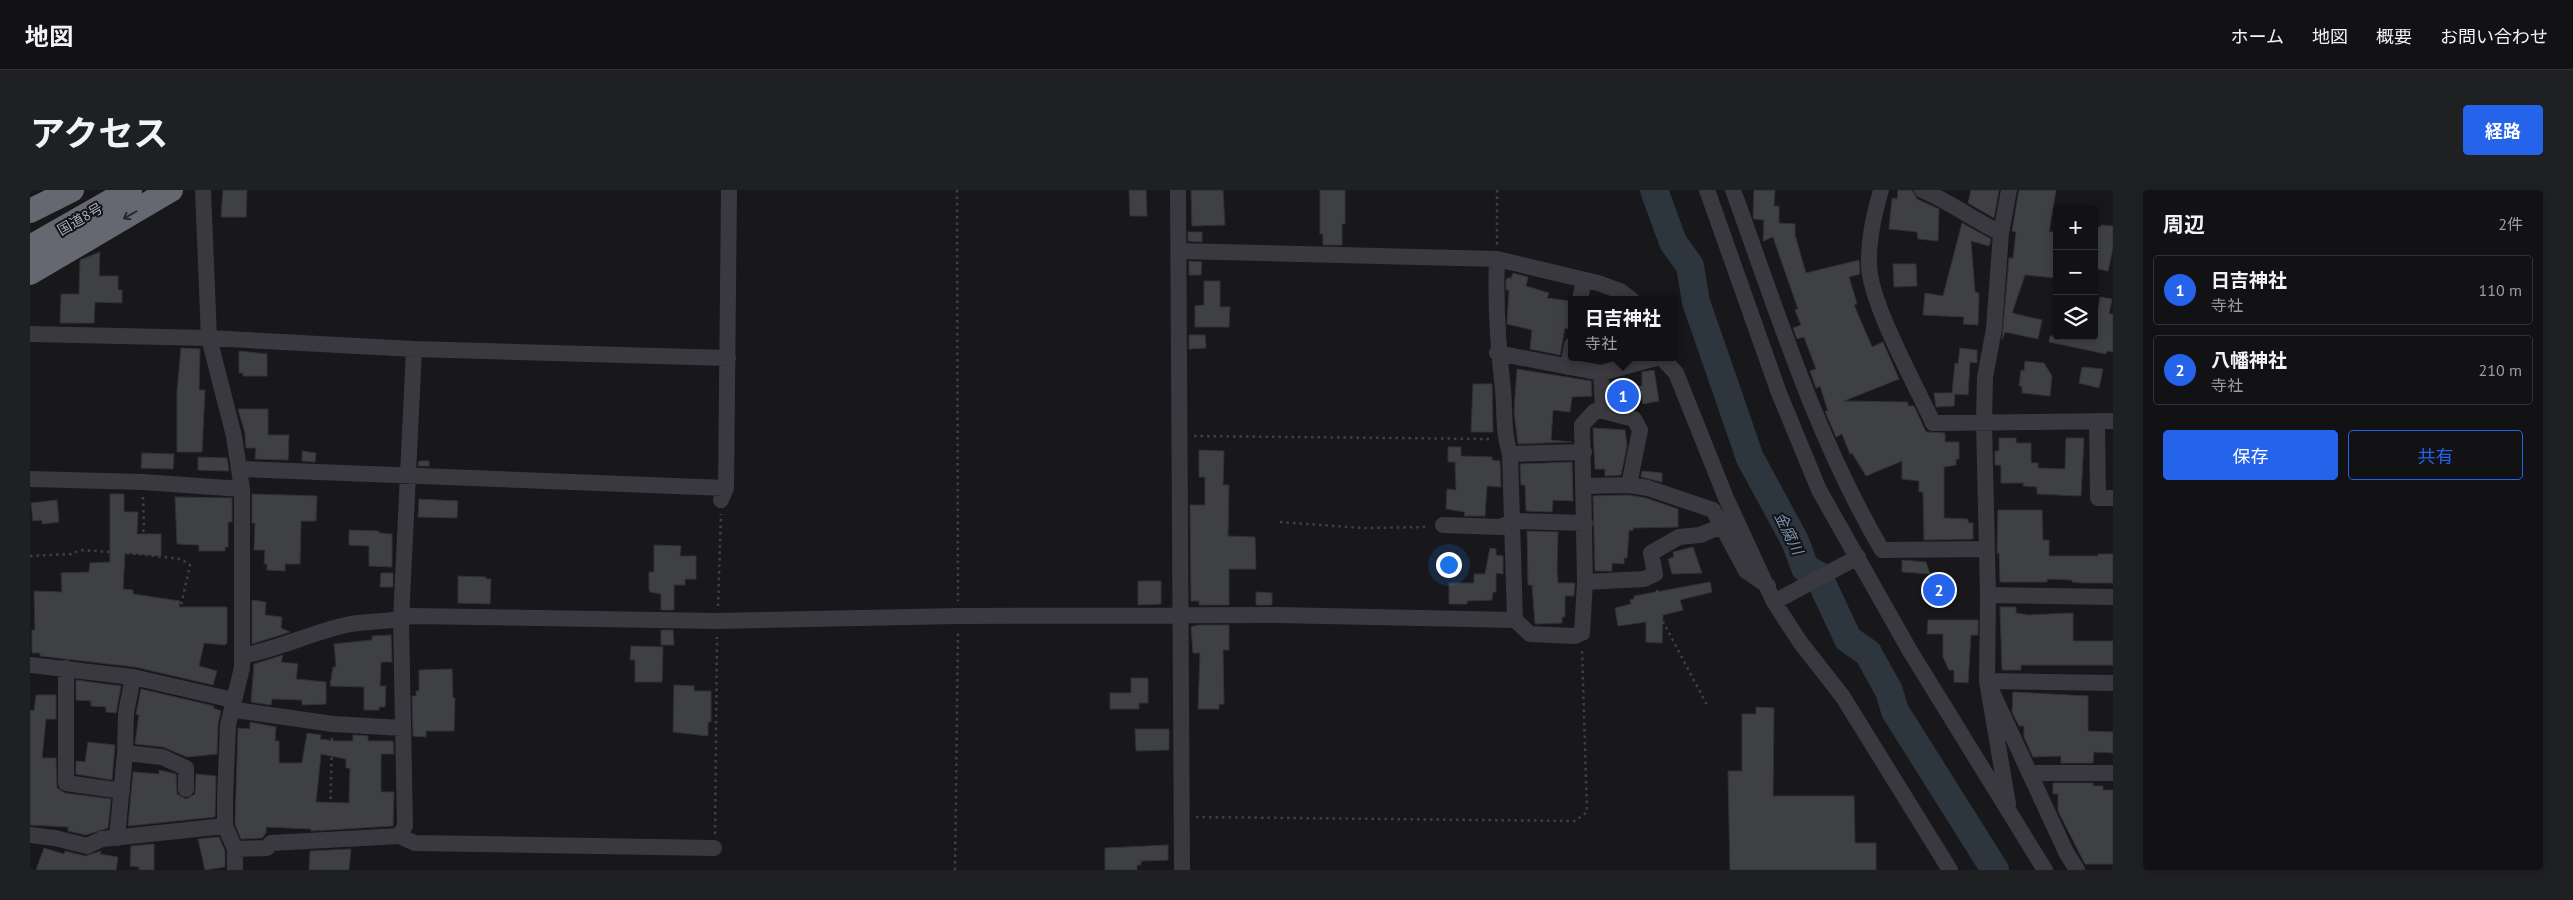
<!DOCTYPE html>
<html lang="ja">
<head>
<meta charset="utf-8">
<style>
  body { margin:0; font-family:"PT Sans","Noto Sans JP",sans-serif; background:#1f2022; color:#f1f3f6 }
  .controls { position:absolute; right:15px; top:15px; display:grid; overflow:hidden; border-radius:5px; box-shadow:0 2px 8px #0003 }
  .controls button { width:45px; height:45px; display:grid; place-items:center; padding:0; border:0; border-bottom:1px solid #313234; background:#121214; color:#f1f3f6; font:25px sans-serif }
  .you { position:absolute; left:1418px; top:374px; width:18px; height:18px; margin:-12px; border:4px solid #fff; border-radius:50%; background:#1a73e8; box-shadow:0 0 0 8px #1a73e833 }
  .badge { display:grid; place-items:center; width:32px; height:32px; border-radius:50%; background:#2563eb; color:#fff; font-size:16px; font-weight:700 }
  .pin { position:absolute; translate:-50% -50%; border:2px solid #fff; box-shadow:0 1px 5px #0006 }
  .popup { position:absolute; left:1538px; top:106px; width:110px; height:65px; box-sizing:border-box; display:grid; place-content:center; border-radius:5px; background:#121214; filter:drop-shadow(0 1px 4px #0005); font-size:16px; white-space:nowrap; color:#9c9ea0 }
  .popup b { font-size:19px; color:#f1f3f6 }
  .popup::after { content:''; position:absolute; left:50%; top:100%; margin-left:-10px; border:10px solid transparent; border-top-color:#121214 }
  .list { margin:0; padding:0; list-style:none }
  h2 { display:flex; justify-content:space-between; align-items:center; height:65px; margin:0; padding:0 20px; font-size:21px }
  h2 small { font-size:16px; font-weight:400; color:#9c9ea0 }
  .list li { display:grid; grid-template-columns:32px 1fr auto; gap:15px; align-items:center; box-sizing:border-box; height:70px; margin:0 10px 10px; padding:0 10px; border:1px solid #313234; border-radius:5px }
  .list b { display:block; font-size:19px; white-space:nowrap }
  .list p { margin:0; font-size:16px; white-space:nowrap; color:#9c9ea0 }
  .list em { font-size:16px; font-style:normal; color:#9c9ea0 }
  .actions { display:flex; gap:10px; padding:15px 20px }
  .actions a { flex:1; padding:11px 0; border:1px solid #2563eb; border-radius:5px; text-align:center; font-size:18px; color:#2563eb }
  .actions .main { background:#2563eb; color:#fff }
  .icon { flex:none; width:28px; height:28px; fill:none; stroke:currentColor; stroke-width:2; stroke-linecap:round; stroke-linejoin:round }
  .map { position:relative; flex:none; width:2083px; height:680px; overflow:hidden; border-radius:5px }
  header { display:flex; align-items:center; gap:30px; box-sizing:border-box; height:70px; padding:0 25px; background:#121214; border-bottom:1px solid #313234 }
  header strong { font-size:24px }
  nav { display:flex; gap:28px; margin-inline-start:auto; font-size:18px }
  .intro { display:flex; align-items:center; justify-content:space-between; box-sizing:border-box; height:120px; padding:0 30px }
  h1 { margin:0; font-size:35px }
  .button { padding:12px 22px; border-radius:5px; background:#2563eb; color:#fff; font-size:18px; font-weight:700 }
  main { display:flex; gap:30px; padding:0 30px }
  aside { flex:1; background:#121214; border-radius:5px; box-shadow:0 2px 8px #0003 }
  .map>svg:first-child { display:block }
</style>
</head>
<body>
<header>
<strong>地図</strong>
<nav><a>ホーム</a><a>地図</a><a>概要</a><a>お問い合わせ</a></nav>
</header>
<div class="intro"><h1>アクセス</h1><a class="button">経路</a></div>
<main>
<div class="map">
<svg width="2083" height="680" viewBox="0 0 2083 680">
  <rect width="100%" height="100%" fill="#18181a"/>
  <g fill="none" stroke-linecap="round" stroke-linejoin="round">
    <path stroke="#2d353f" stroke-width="28" d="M1624,0L1643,52L1660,76L1666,112L1720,268L1765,351L1775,378L1788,385L1818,449L1838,463L1859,501L1865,521L1965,680"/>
  </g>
  <path fill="#3f4044" stroke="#323236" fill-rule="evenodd" d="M193,0H217L216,27H191Z
    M1099,0H1116L1117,26H1100Z
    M1161,0H1193L1195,35L1162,36Z
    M1290,0H1315V34H1312V55H1293V44H1290Z
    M1724,0H1745L1744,16H1749V33L1765,34V45L1776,83L1829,70L1830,84L1819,87L1827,114L1824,115L1842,157L1853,152L1869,189L1814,211L1878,212V216H1884L1896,242L1915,243V252H1929V269H1926V275L1914,277V328L1938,329V333H1943V349L1894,350L1893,302H1889V291L1872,289V271L1836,286L1822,263L1820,264L1812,244L1806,247L1795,221H1798L1790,196L1786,198L1780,181L1786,179L1774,147L1767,149L1763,138L1771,135L1765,120L1768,119L1743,47L1733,51L1734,30L1724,29L1723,27Z
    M1868,0H1882L1887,9L1909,19L1908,51L1888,49L1887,42L1859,39L1862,8L1867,9Z
    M1941,0H1969L1964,28L1938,13Z
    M1989,0H2026L2019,42H2027V88L1995,85L1982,123L2012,130L2008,149L1975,142L1972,150L1979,68H1983L1986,42L1982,41Z
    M1932,33L1961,49L1959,56L1941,51L1945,102L1949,103L1948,135L1933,134L1934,127L1893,125L1895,103L1913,106Z
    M2071,35L2083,36V58L2078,81L2064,78V37H2071Z
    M1158,42H1172V52L1158,51Z
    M70,62L69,86H88V100H92V113L65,112L64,133H30L31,104H49L50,70Z
    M1159,71L1172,72L1171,85H1159Z
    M1863,74H1886L1887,96L1864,97Z
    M1483,83L1498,87L1496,96L1519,103L1517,108L1540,111V139L1535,138L1530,165L1500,159L1502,140L1477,134L1479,100H1476V91L1477,88H1481Z
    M1174,91H1190V117H1200L1199,137H1165V116L1174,115Z
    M2070,107L2082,109L2079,124H2083V162L2077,161L2076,164L2019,152L2020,146H2064V118L2068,119Z
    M1159,145H1175L1176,158L1159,159Z
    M151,158L170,159L169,200H175L172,262H147V202Z
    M1930,158L1947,160V173L1940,172L1938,205L1925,204L1924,216L1906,217L1904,203H1922L1925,173L1928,174Z
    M209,161L237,164V186H213V183H209Z
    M1995,171L2014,173L2022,186L2020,206L1992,203V196H1989L1991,180L1994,181Z
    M2052,177L2073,179L2069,198L2049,193Z
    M1487,179L1561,191L1562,206L1542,207L1540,222L1523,220L1521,250L1542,252L1488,254L1484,221Z
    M1624,180L1629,211L1613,214L1609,196H1612V182Z
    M1443,194H1462L1463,242H1441Z
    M208,219H238V245H259L258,270L225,269L226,258H216L215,243Z
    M1563,238L1595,240L1597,256L1591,285L1575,286V279H1565Z
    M1969,248H1986V253H2001V273H2008V278L2035,279L2036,248H2054L2051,306L2007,304V297L1993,296L1994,293H1971V275H1965V261H1969Z
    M1418,257H1431V266L1462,267V270L1470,271L1471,297L1457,296L1455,326H1434L1435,322L1416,319L1417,299L1426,300L1425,272H1418Z
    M1169,260L1194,261L1193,295H1199L1198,346L1225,347L1226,379H1199V415H1169V411H1161L1160,315H1175V287H1169Z
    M272,261L286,263L285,272L272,271Z
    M112,263L144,264L143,279L111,278Z
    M168,267L197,268L199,281L168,280Z
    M389,271H399V276H388Z
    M1542,272L1543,311L1523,310L1522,322L1496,321L1495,295H1491L1490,274Z
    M1612,281L1632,283V292L1611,287Z
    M80,304H94V322H108L107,344H131V366L95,363L93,399L103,400V404L150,411L149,417H197V453L195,455L174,453L169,476L187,481L183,495L105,477L10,466V463H2V440H5L4,401L32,402L31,383L59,382L60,373L80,372Z
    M222,304L287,306L286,331H271L270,374H255V381L237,380V374H234L235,360H224L225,333H222Z
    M1598,305L1616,308L1648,319V337L1603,338V341L1599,340L1597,368H1594V374L1582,373V381H1565L1563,306Z
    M145,307L202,308V332H198V357H195V361H169V355L147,354Z
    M389,309L428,311L427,328L388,327Z
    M27,310L29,332L12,334V330L3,331L1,313Z
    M1968,320H2012L2013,350H2019V366H2068V364H2083V393H2053L2042,392V390L2017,389V392H1970L1969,363H1967Z
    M319,340L349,341V343L362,344V377L339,376V356L319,355Z
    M1497,341L1528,342L1527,380L1528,393H1545L1544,406H1535V427H1532V433L1505,434L1502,395H1498Z
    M624,355L651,356L650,366H666V389H655V395H644V420H631V404L620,402L619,399V382H624Z
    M1663,357L1672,383L1642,384L1638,369L1644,367L1643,362Z
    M1460,358L1466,359V365L1473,366V384L1466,383V402H1463L1462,410L1437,411V414H1419V393H1444V384H1455Z
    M1872,370L1896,372L1900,384L1872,382Z
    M351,383H363V397H350Z
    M428,386L456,387V389H461L460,414L428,413Z
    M1909,386L1911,391L1917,388L1921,400L1893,410V393Z
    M1108,391H1131V414L1108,415Z
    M1680,392L1682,402L1650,410L1653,420L1633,425L1632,453L1616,452V432L1588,436L1585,418L1601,414L1600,410L1604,409V406Z
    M1226,402L1242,403V415H1226Z
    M222,410L236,412L235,425L252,427L251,438L260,442L222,454Z
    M1970,417H1986V423L1998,425L2043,423V451H2083V475H1991V480H1972Z
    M1898,430H1948V445H1941L1938,493L1924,492V480H1919L1913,467V444H1897Z
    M1169,435H1199V460H1193L1194,514H1189V519H1168L1170,463H1163L1161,437Z
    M631,440H643L644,455H631Z
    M361,445L362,472H351L350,496H356L355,517H349V520H334V497L300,496L303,477H306L304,454L342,450V446Z
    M601,456L633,457L632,492H605V470H600Z
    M253,465L251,472L268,474L266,489L296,492V514L272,515V510L242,509L241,515L221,512L224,474Z
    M422,479L423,508H425L424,541H396V547L383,546L382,506H386V501H389V480Z
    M1101,488H1118V513H1109V519H1080V503H1101Z
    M46,490L91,496L86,523L76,522V517L61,516V511L46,510Z
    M644,495L664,496V501H681V532H678V546L643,542Z
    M111,499L184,516L183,518L191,521L188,534L187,564L157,567L133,557L105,554L109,525L106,524Z
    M1983,502L2058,506V541L2083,542V563L2064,562L2063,573H2031V566L2003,567L1994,547V536H1989L1982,522Z
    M6,505H26V529H16L12,568H26L27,598L35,603L81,609L78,638L56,645L38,641V637L0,635V520L4,521Z
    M1726,517L1744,518L1743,606H1824L1825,653H1846V680H1700L1698,581H1712V524H1726Z
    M220,532L246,537L245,551H249V573H272L277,543L291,545L290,549L305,551H323V545L338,546V551H363L364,564H351V602H364L363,636L281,641V639L236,637V643L232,648L211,649L205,634L208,538L220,539ZM291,564L316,569V578H320L319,613L286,612Z
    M1105,539H1139V560L1106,561Z
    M58,552L85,555L82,590L46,584V571L55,572Z
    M129,580L146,584L147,604L156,609L165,604L166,584L186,586L185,627L98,636L103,582L129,584Z
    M2023,593H2063V596H2073V600H2083V674H2055L2028,621V604H2023Z
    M189,647L195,661V677L175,680L168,649Z
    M124,654V680H109V677L100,676L101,656Z
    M1138,655V670L1111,671V675H1107V680H1075V658Z
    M14,658L34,664L35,661L55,666L71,661L70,664L88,667L86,680H6Z
    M321,659L319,680H279L280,661Z"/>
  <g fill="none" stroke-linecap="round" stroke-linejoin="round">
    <path stroke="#3f4046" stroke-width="2.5" stroke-dasharray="2.5 4" stroke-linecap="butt" d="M927,0L928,411
      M1467,0V55
      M1164,246L1461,249
      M113,307L114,338L108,364L151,369L160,375L137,479
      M1250,332L1333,338L1399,337
      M0,366L41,364L51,360L108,364
      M1627,400L1629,424L1678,517
      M688,416L691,324
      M1166,627L1545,631L1557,622L1552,459
      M300,635L302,548
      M685,644L687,447
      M57,670L58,680
      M298,680L299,666
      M925,680L928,441"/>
    <path stroke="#39393f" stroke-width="16" d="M173,0L179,148L204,246L212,299V478L198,535L195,608V636L205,659V680
      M1148,0L1152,680
      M1677,0L1749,203L1789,300L1880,461L2015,680
      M1703,0C1747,121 1786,248 1852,360L1956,359
      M1851,0C1844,24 1838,49 1839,75C1840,114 1886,195 1903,233L2083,231
      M1892,0C1920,12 1944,30 1971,43
      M1148,61L1467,69L1568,93L1590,101L1602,110
      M1467,69C1465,114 1468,156 1473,200C1475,222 1473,243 1480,264L1485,430L1500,444L1545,446L1552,443L1555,392L1614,389L1625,384L1621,363L1649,347L1670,345L1692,336L1716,381L1738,396
      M1550,110L1554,90
      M0,144L179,148L384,159L698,168
      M1467,163L1571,183L1630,167
      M1631,167L1646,183L1696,308L1744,412L1770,452L1813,507L1920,680
      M1538,177L1542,155
      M1573,221L1604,229L1610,240L1599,295
      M2067,231L2068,308H2083
      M1480,264L1554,262
      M211,279L696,298
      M0,289L113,292L212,299
      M1554,296L1599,295L1618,298L1683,320L1692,336
      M691,310L696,298L699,0
      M1413,335L1471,337L1483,331L1555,333
      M1555,392L1552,235L1565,221H1573L1571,183
      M1958,405L2083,407
      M1744,412L1828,367
      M212,466C248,459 281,443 316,435C338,430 361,433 382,426L687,431L928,426L1247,425L1485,430
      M0,475L103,487L203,510
      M36,478V593L92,601
      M203,510L206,520L303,534L373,538
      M95,563L132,567L156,578V599
      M1999,583H2083
      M1978,614L1957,491L1958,405L1954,233L1955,187L1964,139L1971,43L1979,0
      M0,645L25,648L57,656L72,649L195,636
      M369,646L385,653L684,658
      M87,648L95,563L96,523L103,487
      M205,659L237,658L241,653L369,646L375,636L371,430L384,159
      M2047,680L2036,662L1957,491L2083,493"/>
    <path stroke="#656771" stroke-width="24" d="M0,21L42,0
      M0,57L100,0
      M0,83L141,0"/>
  </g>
  <defs><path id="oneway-shaft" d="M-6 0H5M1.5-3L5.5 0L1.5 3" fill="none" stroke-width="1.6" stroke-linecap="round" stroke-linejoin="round" transform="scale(1.25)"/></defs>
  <use stroke="#28282c" href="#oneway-shaft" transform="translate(100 25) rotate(150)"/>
  <g text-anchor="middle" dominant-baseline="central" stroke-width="4" stroke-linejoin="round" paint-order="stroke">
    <g font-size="14" fill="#aaadba" stroke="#131315">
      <text transform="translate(50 29) rotate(-30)">国道8号</text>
    </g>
    <g font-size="15" font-style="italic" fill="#8098b6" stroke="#131315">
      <text transform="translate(1759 343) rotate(64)">金腐川</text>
    </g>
  </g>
</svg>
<div class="controls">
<button>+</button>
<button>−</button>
<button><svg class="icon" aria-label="layers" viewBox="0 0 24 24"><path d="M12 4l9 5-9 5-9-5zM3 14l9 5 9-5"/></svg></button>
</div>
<div class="you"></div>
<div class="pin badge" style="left:1593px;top:206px">1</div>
<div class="popup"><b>日吉神社</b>寺社</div>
<div class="pin badge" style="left:1909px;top:400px">2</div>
</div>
<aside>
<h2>周辺<small>2件</small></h2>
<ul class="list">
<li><span class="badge">1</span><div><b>日吉神社</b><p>寺社</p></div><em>110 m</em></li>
<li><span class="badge">2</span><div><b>八幡神社</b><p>寺社</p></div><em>210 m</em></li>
</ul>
<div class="actions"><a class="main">保存</a><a>共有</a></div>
</aside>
</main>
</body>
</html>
